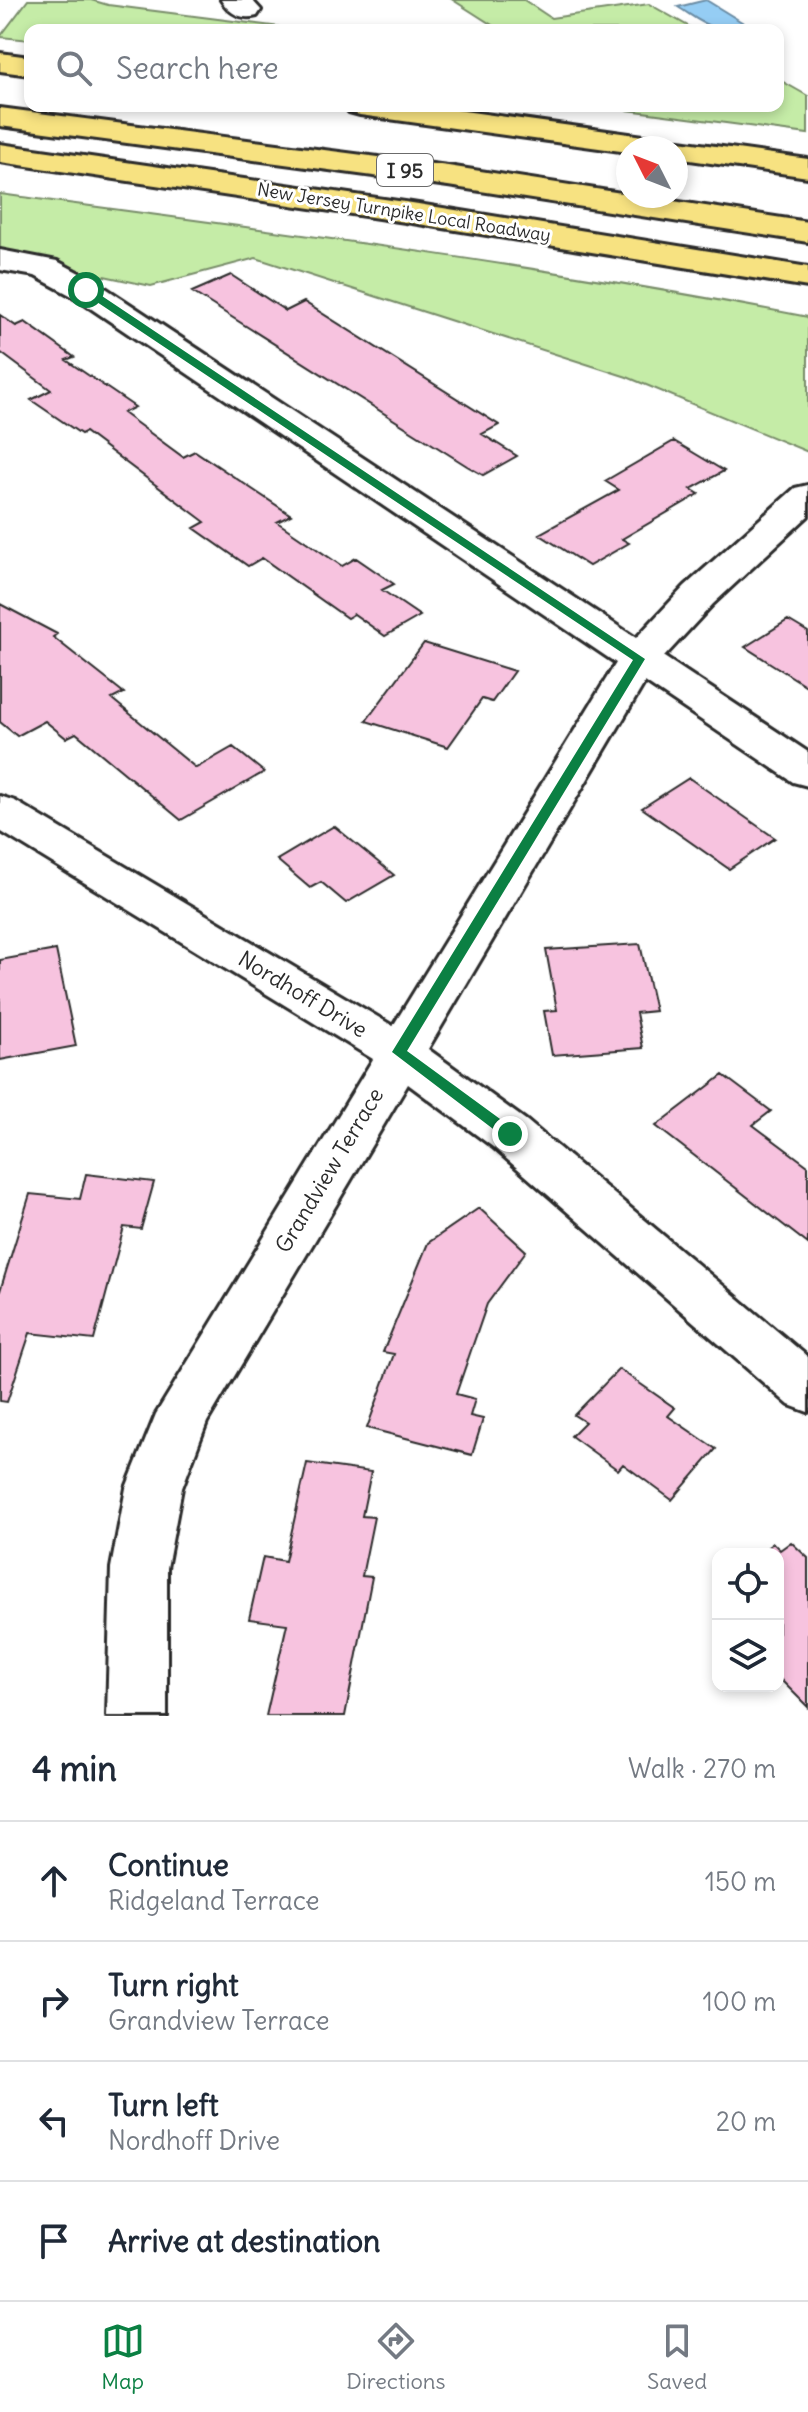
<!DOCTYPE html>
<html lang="en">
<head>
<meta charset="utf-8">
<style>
  body { margin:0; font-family:Delius,sans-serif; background:#f2f2f3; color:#1f2937 }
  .controls { position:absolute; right:24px; bottom:24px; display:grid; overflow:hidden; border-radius:16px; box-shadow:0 4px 12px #0003 }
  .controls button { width:72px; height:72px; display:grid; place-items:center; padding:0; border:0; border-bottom:2px solid #e0e1e3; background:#fff; color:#1f2937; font:40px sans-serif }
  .compass { position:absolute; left:616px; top:136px; width:72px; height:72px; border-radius:50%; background:#fff; box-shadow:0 4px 12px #0003; rotate:312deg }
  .stop { position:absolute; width:24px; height:24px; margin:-18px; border:6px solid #0b8043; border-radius:50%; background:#fff }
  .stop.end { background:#0b8043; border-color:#fff; box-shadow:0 2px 8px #0008 }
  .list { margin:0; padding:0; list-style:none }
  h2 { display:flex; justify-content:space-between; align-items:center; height:104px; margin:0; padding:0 32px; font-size:34px }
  h2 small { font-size:26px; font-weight:400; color:#747a83 }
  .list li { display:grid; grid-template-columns:52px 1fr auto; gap:24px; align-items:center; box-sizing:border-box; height:120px; padding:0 32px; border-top:2px solid #e0e1e3 }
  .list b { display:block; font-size:30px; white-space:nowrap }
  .list p { margin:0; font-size:26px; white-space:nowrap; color:#747a83 }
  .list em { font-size:26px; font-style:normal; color:#747a83 }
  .icon { flex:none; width:44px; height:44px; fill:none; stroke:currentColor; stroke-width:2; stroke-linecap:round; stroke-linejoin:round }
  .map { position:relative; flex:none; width:808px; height:1716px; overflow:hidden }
  .search { position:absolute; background:#fff; box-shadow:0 4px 12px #0003; left:24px; right:24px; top:24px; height:88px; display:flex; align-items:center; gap:20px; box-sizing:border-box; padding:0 28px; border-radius:16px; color:#747a83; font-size:30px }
  .sheet { height:584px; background:#fff }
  nav { display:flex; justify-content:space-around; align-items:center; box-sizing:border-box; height:112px; border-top:2px solid #e0e1e3; background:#fff; font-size:22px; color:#747a83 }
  nav a { display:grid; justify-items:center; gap:4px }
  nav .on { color:#0b8043 }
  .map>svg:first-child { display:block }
</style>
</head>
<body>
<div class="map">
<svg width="808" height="1716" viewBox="0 0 808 1716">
  <rect width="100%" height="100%" fill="#fff"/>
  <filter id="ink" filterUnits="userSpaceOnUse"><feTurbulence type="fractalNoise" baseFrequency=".0125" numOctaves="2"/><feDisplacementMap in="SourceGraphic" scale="16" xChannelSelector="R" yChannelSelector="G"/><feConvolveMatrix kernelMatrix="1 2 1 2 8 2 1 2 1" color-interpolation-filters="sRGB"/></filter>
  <g filter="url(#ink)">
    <path fill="#c5eca7" stroke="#788c69" stroke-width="2" d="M28,0H91L108,5L304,30H30V40L0,37Z
      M453,0H524L551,18L649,4L695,30H500Z
      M778,79L808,96V134L597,106H778Z
      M0,194C270,230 541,265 808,317V452L627,377L256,258L151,286L0,254Z"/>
    <path fill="#95cdf4" stroke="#6b8ca4" stroke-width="2" d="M706,0L745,24C713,35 705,24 678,7Z"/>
    <path fill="#f7c3df" stroke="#2b2b2b" stroke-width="2" d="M231,275L286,311L304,302L499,425L482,434L517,456L483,475L467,466L192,292Z
      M0,315L16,326L25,322L74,357L66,360L135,407L123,413L183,457L195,451L291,515L277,522L342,566L356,558L394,584L382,590L420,616L385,636L354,614L347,618L262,558L248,566L194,528L205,522L85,432L81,434L31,400L51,390L0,352Z
      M674,441L724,471L691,489L699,494L622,539L629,543L589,566L539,534L619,490L605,481Z
      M0,604L57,634L53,637L124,693L112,699L196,768L233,747L264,772L181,820L76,733L66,738L45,721L17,736L0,722Z
      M788,620L808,632V687L745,647Z
      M424,643L514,671L492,702L482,699L448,747L366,721Z
      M689,778L775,838L729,869L642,808Z
      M334,826L394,875L346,903L321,882L310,888L277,860Z
      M640,944L655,1011L636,1013L643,1048L552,1055L544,1011L557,1010L546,950Z
      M56,950L76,1046L0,1060V960Z
      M723,1075L771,1111L753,1125L808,1166V1244L656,1126Z
      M86,1174L154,1182L141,1229L124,1227L94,1340L30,1333L7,1402L0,1401V1291L30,1194L80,1199Z
      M479,1208L526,1251L487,1304L456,1394L475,1399L470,1416L483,1419L472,1455L367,1428L394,1354L383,1352L428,1243Z
      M619,1369L675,1408L668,1416L716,1449L672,1500L623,1464L618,1470L571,1436L585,1422L574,1415Z
      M307,1463L371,1472L362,1516L374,1517L362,1576L372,1577L345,1716H266L287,1624L249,1619L263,1557L285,1561Z
      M791,1542L808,1558V1707L778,1677V1554H759L773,1543L780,1550Z"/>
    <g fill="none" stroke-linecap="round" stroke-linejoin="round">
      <g stroke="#2b2b2b" stroke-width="6">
        <path id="minor" d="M221,0H252L261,10L257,16C241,20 230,14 221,0Z
          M0,250L57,261L98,283L636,638L685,586L795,488L808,485V516L713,604L664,657L808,752V786L793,782L645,682L428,1049L527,1121L808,1357V1412L789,1405L493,1147L408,1084L207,1422L182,1488L167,1568V1716H107L111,1568L126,1488L156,1414L373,1059L0,831V796L15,801L393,1026L616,663L74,297L35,276L0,270Z"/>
      </g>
      <g stroke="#2b2b2b" stroke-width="6">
        <path id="motorway" d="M0,53L30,57V75L0,71Z
          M345,106H428L808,159V177L676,158V148H628V152L360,115L349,112Z
          M0,108L448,166L808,222V242L448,186L0,126Z
          M0,144L412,203L808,267V287L412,223L0,162Z"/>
      </g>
      <use href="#minor" fill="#fff" fill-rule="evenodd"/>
      <use href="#motorway" fill="#f7e281" fill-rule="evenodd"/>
    </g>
  </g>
  <path fill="#0b8043" d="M82,288H90L645,659L407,1051L515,1130V1138H505L392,1052L633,660L82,292Z"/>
  <g text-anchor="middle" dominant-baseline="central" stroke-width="6" stroke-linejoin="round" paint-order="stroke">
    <g font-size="18" fill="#2b2b2b" stroke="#fff">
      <text transform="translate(404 212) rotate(9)">New Jersey Turnpike Local Roadway</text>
    </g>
    <rect fill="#fff" stroke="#6b6b6b" stroke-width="2" x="377" y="154" width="56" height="32" rx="6"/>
    <g font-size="20" font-weight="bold" fill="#2b2b2b">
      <text x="405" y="170">I 95</text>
    </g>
    <g font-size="22" fill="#2b2b2b" stroke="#fff">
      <text transform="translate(303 994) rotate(31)">Nordhoff Drive</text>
      <text transform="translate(329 1170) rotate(-59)">Grandview Terrace</text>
    </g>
  </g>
</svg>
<div class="controls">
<button><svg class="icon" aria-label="locate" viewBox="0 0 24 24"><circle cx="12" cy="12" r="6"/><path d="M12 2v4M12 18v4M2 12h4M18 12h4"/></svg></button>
<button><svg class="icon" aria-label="layers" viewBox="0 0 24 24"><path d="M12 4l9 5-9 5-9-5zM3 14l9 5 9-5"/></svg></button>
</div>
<svg class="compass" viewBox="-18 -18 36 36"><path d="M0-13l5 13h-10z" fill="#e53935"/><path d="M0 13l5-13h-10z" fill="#747a83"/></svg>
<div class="stop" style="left:86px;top:290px"></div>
<div class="stop end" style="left:510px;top:1134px"></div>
<div class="search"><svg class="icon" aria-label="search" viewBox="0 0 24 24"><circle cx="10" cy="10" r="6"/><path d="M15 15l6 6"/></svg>Search here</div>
</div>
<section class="sheet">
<h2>4 min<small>Walk · 270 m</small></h2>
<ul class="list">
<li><svg class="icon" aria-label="ahead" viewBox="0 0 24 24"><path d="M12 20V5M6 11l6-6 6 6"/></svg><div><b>Continue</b><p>Ridgeland Terrace</p></div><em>150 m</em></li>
<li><svg class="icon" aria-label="right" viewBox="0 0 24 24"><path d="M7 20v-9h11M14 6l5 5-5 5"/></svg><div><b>Turn right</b><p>Grandview Terrace</p></div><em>100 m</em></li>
<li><svg class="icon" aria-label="left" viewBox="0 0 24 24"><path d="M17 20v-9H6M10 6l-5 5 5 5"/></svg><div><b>Turn left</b><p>Nordhoff Drive</p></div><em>20 m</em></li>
<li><svg class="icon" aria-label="arrive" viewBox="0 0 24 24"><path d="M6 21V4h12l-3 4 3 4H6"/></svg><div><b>Arrive at destination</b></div></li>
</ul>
</section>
<nav>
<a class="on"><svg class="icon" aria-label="map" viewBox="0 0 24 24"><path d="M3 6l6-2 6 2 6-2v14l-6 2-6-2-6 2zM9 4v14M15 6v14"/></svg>Map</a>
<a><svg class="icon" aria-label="directions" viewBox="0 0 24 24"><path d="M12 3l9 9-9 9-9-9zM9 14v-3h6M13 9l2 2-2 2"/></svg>Directions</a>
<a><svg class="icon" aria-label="saved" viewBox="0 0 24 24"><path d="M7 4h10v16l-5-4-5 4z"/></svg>Saved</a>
</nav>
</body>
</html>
